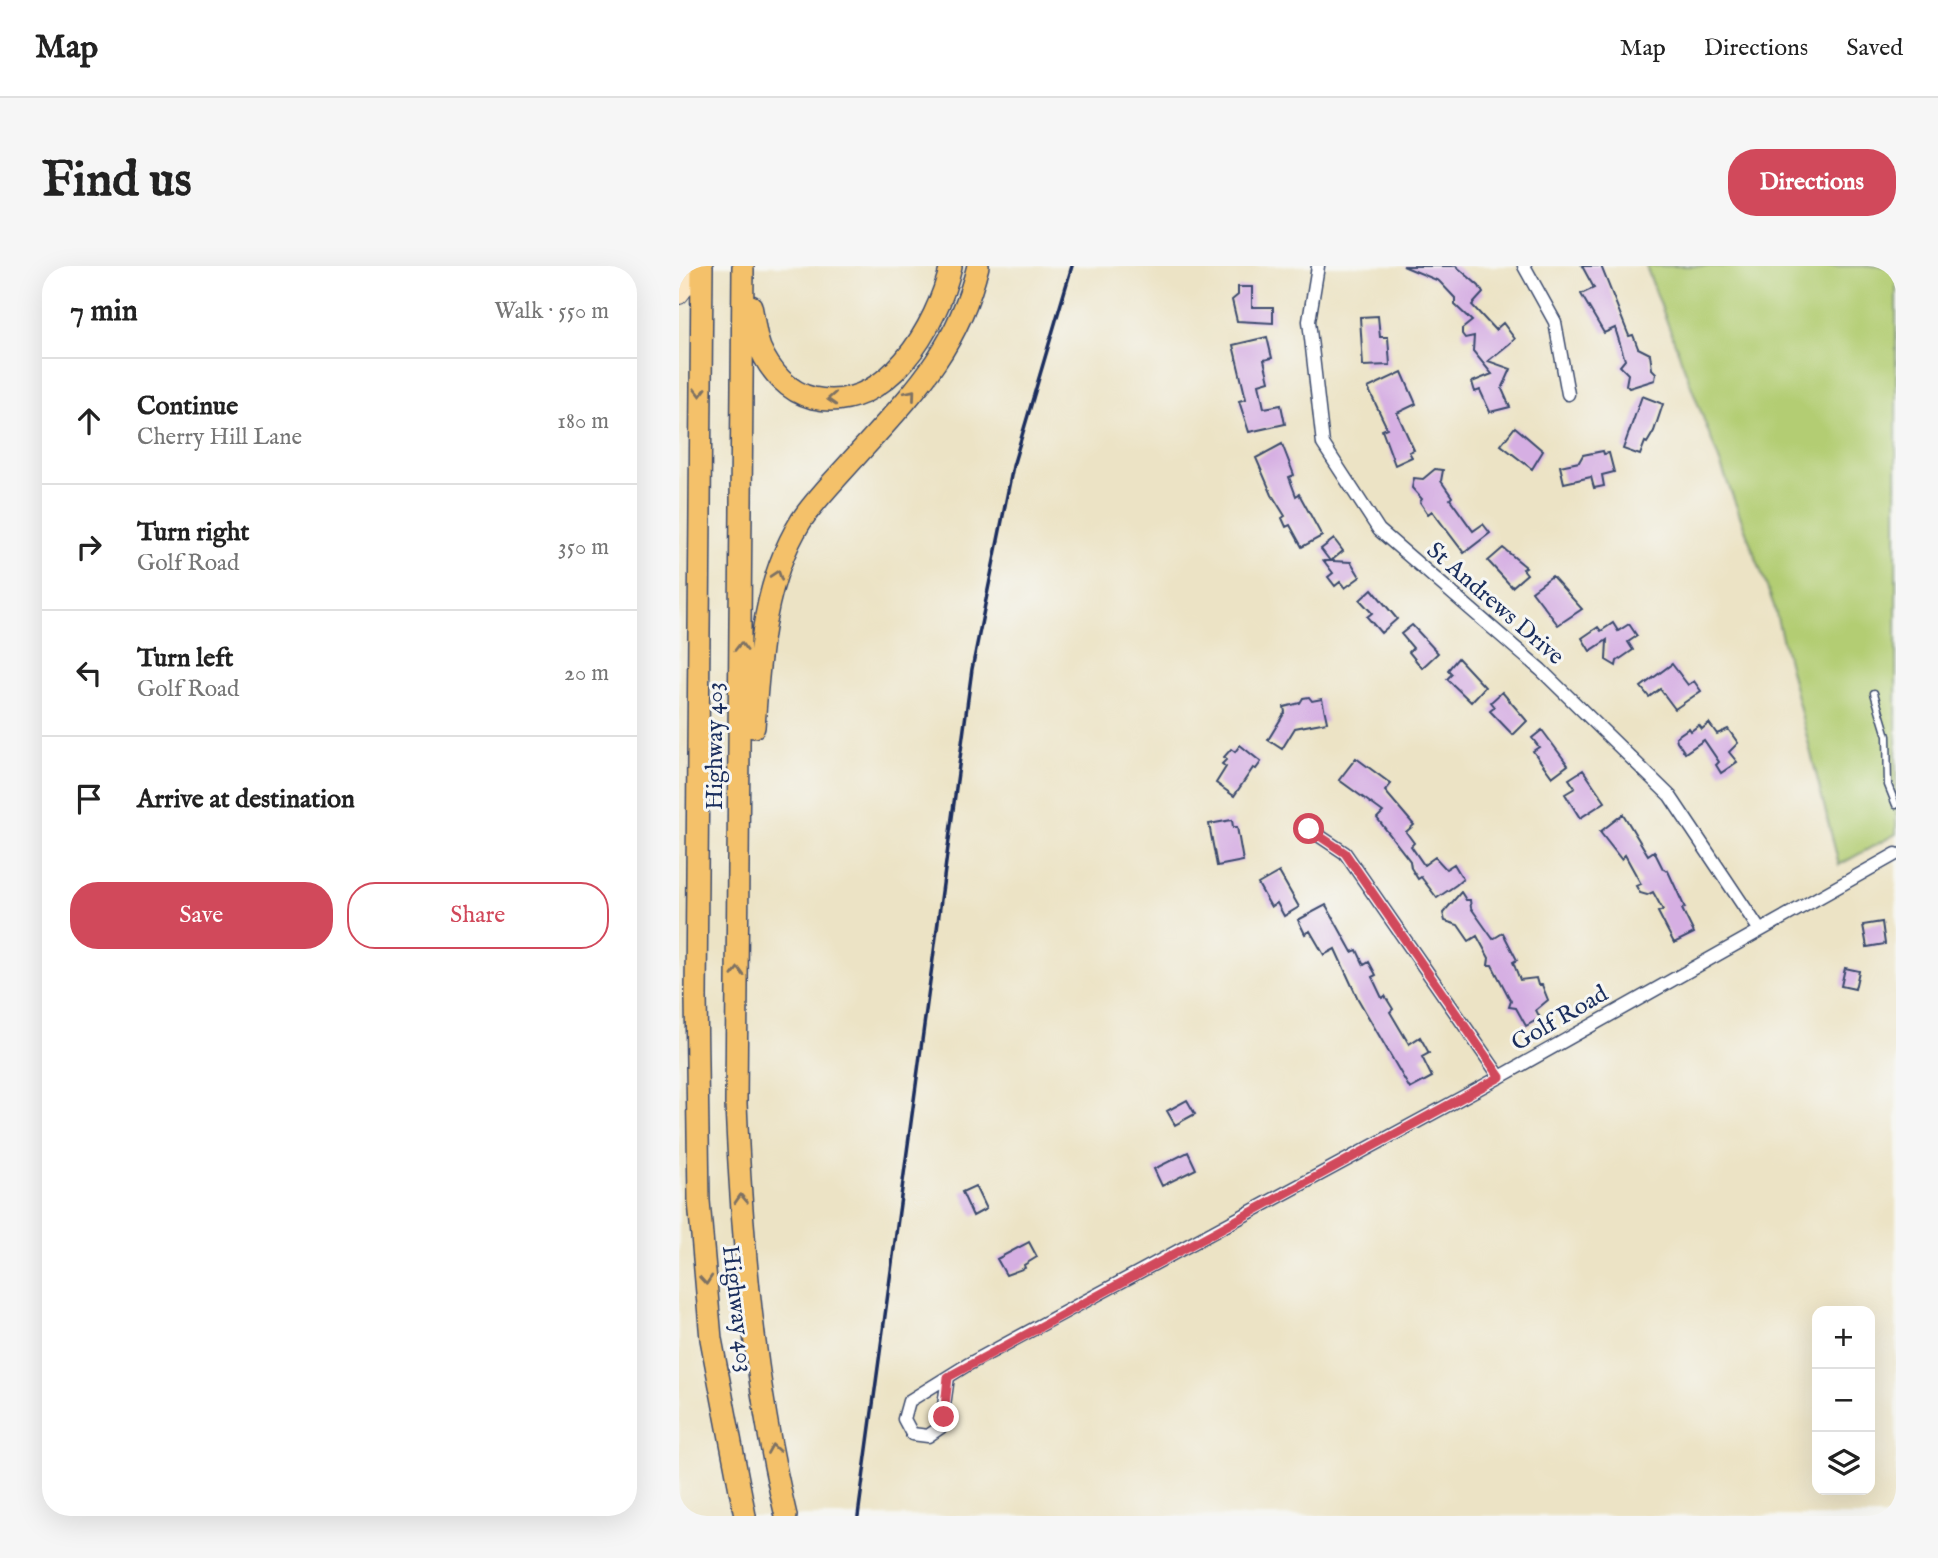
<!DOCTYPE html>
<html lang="en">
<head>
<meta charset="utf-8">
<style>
  body { margin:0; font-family:"IM FELL English",serif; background:#f6f6f6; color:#222 }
  .controls { position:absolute; right:21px; bottom:21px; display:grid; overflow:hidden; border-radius:14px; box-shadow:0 7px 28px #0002 }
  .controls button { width:63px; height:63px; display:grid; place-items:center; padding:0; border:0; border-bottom:2px solid #e0e0e0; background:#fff; color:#222; font:35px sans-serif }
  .stop { position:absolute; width:21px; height:21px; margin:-16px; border:5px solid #d1495b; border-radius:50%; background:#fff }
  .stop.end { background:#d1495b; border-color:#fff; box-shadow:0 2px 7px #0008 }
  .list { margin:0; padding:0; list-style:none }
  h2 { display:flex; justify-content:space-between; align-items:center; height:91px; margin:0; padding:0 28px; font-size:30px }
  h2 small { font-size:23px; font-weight:400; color:#767676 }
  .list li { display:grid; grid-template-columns:46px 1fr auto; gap:21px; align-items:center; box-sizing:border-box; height:126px; padding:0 28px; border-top:2px solid #e0e0e0 }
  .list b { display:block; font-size:26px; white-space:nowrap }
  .list p { margin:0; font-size:23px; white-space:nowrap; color:#767676 }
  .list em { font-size:23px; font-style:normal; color:#767676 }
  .actions { display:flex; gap:14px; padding:21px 28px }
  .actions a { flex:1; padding:16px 0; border:2px solid #d1495b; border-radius:28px; text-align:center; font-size:24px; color:#d1495b }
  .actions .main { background:#d1495b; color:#fff }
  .icon { flex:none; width:38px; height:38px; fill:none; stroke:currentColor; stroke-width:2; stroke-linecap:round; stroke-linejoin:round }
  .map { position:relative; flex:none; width:1217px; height:1250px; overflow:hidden; border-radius:28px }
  header { display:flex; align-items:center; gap:42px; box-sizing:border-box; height:98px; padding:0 35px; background:#fff; border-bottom:2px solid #e0e0e0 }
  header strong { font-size:33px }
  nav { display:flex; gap:38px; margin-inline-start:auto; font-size:24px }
  .intro { display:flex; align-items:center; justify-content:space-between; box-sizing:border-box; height:168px; padding:0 42px }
  h1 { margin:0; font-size:49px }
  .button { padding:18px 32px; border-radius:28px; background:#d1495b; color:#fff; font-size:24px; font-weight:700 }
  main { display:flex; gap:42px; padding:0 42px }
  aside { flex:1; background:#fff; border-radius:28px; box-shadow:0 7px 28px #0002 }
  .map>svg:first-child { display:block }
</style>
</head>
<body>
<header>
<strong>Map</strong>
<nav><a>Map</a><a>Directions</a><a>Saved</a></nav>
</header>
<div class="intro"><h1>Find us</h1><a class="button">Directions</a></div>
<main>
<aside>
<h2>7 min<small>Walk · 550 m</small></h2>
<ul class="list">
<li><svg class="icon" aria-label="ahead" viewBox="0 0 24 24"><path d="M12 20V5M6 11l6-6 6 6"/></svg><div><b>Continue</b><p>Cherry Hill Lane</p></div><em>180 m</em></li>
<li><svg class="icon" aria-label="right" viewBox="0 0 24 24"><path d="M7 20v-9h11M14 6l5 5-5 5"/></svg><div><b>Turn right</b><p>Golf Road</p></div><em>350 m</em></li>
<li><svg class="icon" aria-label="left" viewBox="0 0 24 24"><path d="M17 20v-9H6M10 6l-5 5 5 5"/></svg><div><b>Turn left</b><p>Golf Road</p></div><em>20 m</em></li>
<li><svg class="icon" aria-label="arrive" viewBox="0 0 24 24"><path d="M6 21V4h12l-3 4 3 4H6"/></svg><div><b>Arrive at destination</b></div></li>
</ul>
<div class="actions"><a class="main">Save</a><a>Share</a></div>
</aside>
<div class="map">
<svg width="1217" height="1250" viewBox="0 0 1217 1250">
  <rect width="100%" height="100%" fill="#f6f6f2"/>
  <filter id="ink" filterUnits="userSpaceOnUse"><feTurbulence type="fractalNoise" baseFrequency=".0143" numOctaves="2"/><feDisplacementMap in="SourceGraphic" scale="14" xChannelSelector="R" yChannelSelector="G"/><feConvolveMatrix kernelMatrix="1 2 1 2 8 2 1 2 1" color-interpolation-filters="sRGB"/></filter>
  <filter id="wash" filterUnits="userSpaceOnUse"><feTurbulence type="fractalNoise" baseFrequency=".00686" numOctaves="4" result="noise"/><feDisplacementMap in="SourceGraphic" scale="28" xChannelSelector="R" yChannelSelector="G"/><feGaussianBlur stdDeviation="1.57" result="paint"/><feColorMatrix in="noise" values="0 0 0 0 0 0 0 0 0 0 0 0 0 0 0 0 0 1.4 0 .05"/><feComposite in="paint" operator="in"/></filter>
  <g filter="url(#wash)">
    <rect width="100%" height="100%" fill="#ece3c5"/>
    <path fill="#b3cd73" stroke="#677e68" stroke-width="2" d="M967,0H1217V568L1160,599L1095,340Z"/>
    <g id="blocks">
      <path fill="#d6afe3" d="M724,0H777L800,20L804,27L793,39L816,64L824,57L836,73L809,95L832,103L823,123L831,141L811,146L801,124L796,126L793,116L813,108L794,85L795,70L786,72L783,68V63L793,55L776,39V32L760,15Z
        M903,0H922L950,70L954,69L959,82L971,88L973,103L977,107L976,114L950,122L947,119L949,108L941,100L946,94L936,62L925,67L902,28L915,22Z
        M559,21H573V41H594V57L558,55L553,34L559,29Z
        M699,50L701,71H709L711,99L684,100L681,51Z
        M588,71L593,92L585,94L590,115L580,118L585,142L602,139L606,158L570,166L560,135L567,133L554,79Z
        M723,106L737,138L718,147L735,184L730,186L733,191L716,199L703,164L708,162L689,122Z
        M963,130L984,138L975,165L968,177L966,176L961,189L944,183Z
        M836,161L864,185L853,203L822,179Z
        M603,178L615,209L610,211L617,230L620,228L643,270L623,281L611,259L607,261L603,252L606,250L593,229L577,192Z
        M924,185L925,188L930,187L935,206L923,209L925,220L915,222L912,211L885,217L881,200L900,196L904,189Z
        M756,203L764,204L762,215L773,231L771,233L794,265L804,258L811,267L785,287L753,245L749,248L741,236L743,233L733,222L735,212L744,213Z
        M655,273L664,285L652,295L672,296L681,311L666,322L661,316L656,320L649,311L654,307L645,295H651L642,283Z
        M824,282L847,301L844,303L848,308L833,321L809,295Z
        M873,310L903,343L879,359L853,325Z
        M693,323L718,353L702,367L688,351L693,347L681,334Z
        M934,357L939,365L950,358L958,370L949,376L954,384L938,395L937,400L927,394L928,374L911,385L903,372L919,361L922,365Z
        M733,359L759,387L743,402L730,386L734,382L722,368Z
        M779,392L806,421L792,436L768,413L773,408L769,404Z
        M993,398L1009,419L1015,415L1022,425L996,443L981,423L970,431L962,421Z
        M823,426L848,455L834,469L811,445L816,441L812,436Z
        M630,431L633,435L643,433L648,456L616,462L603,483L589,474L606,446L605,441L621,437L624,432Z
        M1030,457L1038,468L1049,463L1059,477L1050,486L1058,496L1042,507L1037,499L1040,496L1025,474L1006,487L998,475L997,471L1010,462L1012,465L1020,459L1023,463Z
        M863,464L889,499L873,511L854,485L860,481L853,472Z
        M561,479L582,496L577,503L574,502L555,530L537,517L547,501L543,498L548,493L545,491L552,483L556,486Z
        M677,492L712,518L706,525L735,559L727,566L735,577L732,580L745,599L756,591L767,603L775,598L784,613L777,619L758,632L742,611L739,613L732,602L731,595L698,552L704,546L660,514Z
        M904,504L926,536L901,552L886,528L896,522L890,513Z
        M944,548L969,589L975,585L984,603L989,605L1006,642L1003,643L1015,667L995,677L979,646L984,644L974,626L968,629L961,627L957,620L962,618L946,589L942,593L921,566Z
        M553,554L554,561H558L564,595L538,600L530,558Z
        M600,606L620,641L605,650L598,637L592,641L579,618Z
        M782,626L787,634H791L792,642L814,673L824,667L838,694L834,696L841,714L857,712L859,719H863L869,734L857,744L861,752L847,760L837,742L830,741L832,735L813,699H809L810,692L798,670L790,675L779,659L766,655L764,647Z
        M647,639L673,686L678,684L685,699L690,696L697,709L693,711L703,732L706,730L714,743L711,746L730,778L741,771L750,787L743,791L753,811L731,823L679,733L656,683L645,689L631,665L626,668L619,654Z
        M1203,656L1206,678L1188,681L1184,659Z
        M1166,702L1180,705L1176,723L1162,720Z
        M508,834L516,848L496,859L488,845Z
        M509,886L517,903L483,920L475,903Z
        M296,920L307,943L294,950L283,926Z
        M350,976L358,991L345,999L346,1002L327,1009L318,993Z"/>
    </g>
  </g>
  <g filter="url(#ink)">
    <use href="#blocks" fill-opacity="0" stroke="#3a4a6d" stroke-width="2"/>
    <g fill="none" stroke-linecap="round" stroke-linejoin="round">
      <g stroke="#3a4a6d" stroke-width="9">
        <path id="service" d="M1195,427L1208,470L1209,519L1217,539"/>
      </g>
      <g stroke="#3a4a6d" stroke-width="15">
        <path id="minor" d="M639,0L630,55L644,178L700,264L862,404L991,530L1080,663
          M845,0L876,56L889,128
          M630,563L666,587L821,811
          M269,1111L262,1161L249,1170L233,1168L225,1153L230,1135L288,1099L821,811L1217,588"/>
      </g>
      <g stroke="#3a4a6d" stroke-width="20">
        <path id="secondary" d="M0,29L22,0"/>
      </g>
      <g stroke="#3a4a6d" stroke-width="24">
        <path id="motorway" d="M23,0L17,731L20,935L32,1073L66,1250
          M64,0L57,838C63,976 75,1116 107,1250
          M72,40C75,53 76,69 81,82C91,105 109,126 134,132C208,148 258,60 272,0
          M75,461C80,391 84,316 122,255C136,234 154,216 170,198C229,132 277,89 299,0"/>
      </g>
      <use href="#service" stroke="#fff" stroke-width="6"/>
      <use href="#minor" stroke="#fff" stroke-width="12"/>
      <use href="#secondary" stroke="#fbe6c3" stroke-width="18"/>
      <use href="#motorway" stroke="#f4c16a" stroke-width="21"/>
      <path stroke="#1b2f5e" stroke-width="3.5" d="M179,1250L293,403L334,200L393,0"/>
    </g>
    <defs><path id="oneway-chevron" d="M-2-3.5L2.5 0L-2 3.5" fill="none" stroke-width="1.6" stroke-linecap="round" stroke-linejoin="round" transform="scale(1.75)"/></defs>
    <g stroke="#7d7163">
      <use href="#oneway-chevron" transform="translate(21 126) rotate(90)"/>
      <use href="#oneway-chevron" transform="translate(232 128) rotate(-50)"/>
      <use href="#oneway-chevron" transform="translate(153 133) rotate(177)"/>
      <use href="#oneway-chevron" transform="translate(98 309) rotate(-72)"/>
      <use href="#oneway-chevron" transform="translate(62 381) rotate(-90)"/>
      <use href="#oneway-chevron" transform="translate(59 706) rotate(-89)"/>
      <use href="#oneway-chevron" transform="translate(62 933) rotate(-93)"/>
      <use href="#oneway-chevron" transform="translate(27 1014) rotate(85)"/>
      <use href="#oneway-chevron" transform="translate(94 1183) rotate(-99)"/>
    </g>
  </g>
  <g fill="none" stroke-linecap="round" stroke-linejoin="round" filter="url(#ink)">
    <path stroke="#d1495b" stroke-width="9" d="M265,1151L269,1111L821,811L666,587L630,563"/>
  </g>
  <g text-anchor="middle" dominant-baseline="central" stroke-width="6" stroke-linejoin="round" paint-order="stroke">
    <g font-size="24" fill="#1b2f5e" stroke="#f6f6f2">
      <text transform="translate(816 338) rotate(41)">St Andrews Drive</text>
      <text transform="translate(36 480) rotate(-90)">Highway 403</text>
      <text transform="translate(881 753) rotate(-30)">Golf Road</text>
      <text transform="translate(58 1043) rotate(83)">Highway 403</text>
    </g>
  </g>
</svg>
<div class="controls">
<button>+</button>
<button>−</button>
<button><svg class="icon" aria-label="layers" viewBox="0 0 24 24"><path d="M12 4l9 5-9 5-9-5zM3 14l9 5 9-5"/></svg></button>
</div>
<div class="stop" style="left:630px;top:563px"></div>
<div class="stop end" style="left:265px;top:1151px"></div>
</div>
</main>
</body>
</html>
